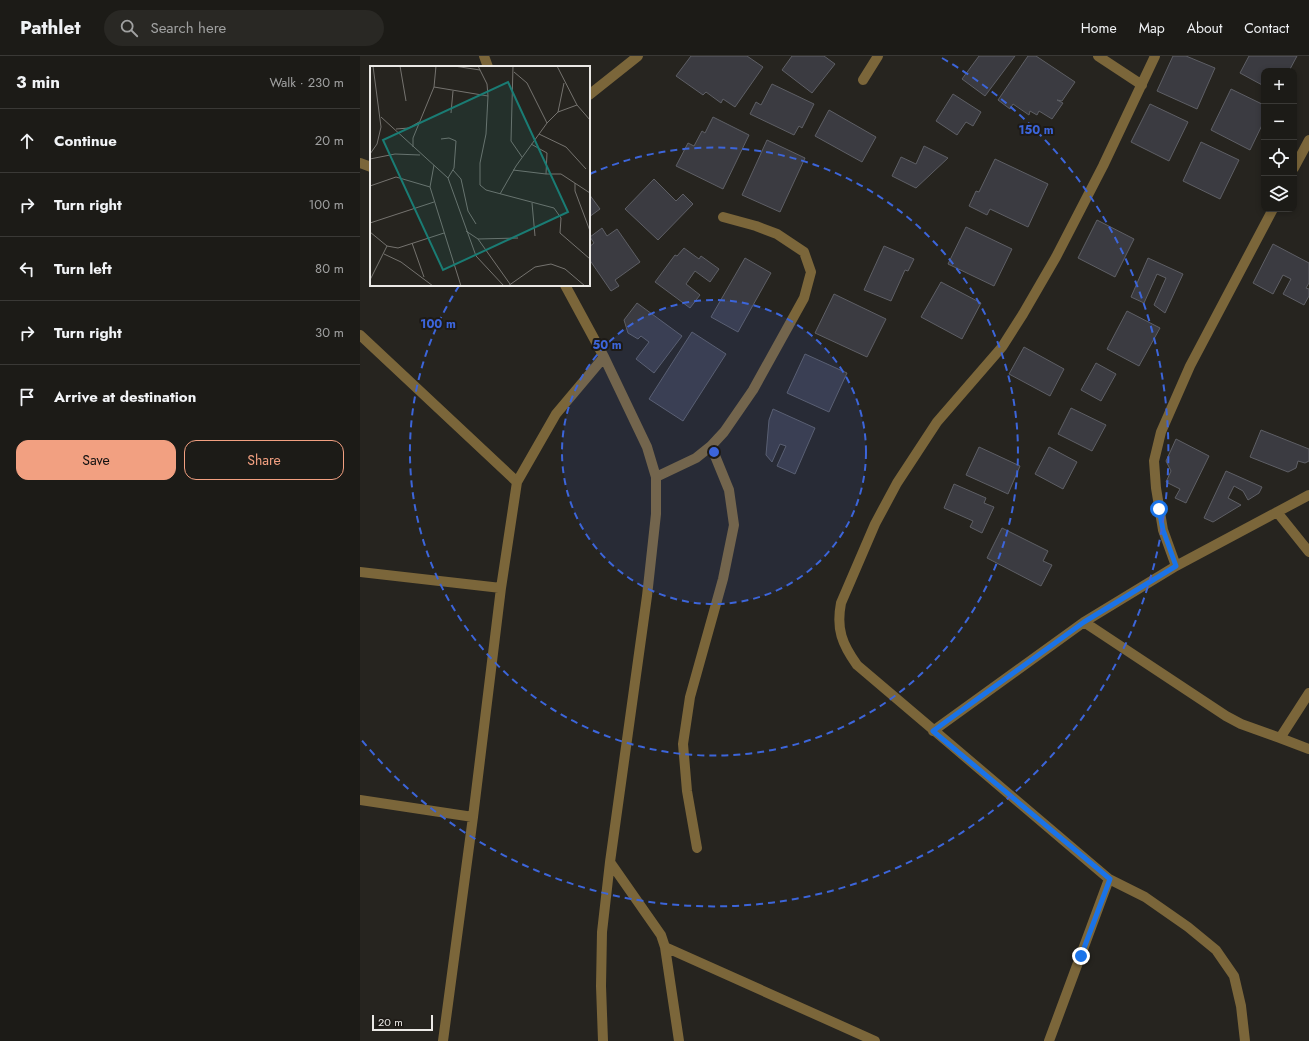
<!DOCTYPE html>
<html lang="en">
<head>
<meta charset="utf-8">
<style>
  body { margin:0; font-family:Jost,sans-serif; background:#292824; color:#f1f3f6 }
  .controls { position:absolute; right:12px; top:12px; display:grid; overflow:hidden; border-radius:8px; box-shadow:0 2px 6px #0003 }
  .controls button { width:36px; height:36px; display:grid; place-items:center; padding:0; border:0; border-bottom:1px solid #3a3936; background:#1c1b17; color:#f1f3f6; font:20px sans-serif }
  .scale { position:absolute; left:12px; bottom:10px; width:61px; box-sizing:border-box; padding-left:4px; border:2px solid #ebe9e6; border-top:0; font-size:11px; line-height:14px; white-space:nowrap; color:#ebe9e6; -webkit-text-stroke:3px #1d1a16; paint-order:stroke }
  .stop { position:absolute; width:12px; height:12px; margin:-9px; border:3px solid #1a73e8; border-radius:50%; background:#fff }
  .stop.end { background:#1a73e8; border-color:#fff; box-shadow:0 1px 4px #0008 }
  .list { margin:0; padding:0; list-style:none }
  h2 { display:flex; justify-content:space-between; align-items:center; height:52px; margin:0; padding:0 16px; font-size:17px }
  h2 small { font-size:13px; font-weight:400; color:#a0a1a1 }
  .list li { display:grid; grid-template-columns:26px 1fr auto; gap:12px; align-items:center; box-sizing:border-box; height:64px; padding:0 16px; border-top:1px solid #3a3936 }
  .list b { display:block; font-size:15px; white-space:nowrap }
  .list em { font-size:13px; font-style:normal; color:#a0a1a1 }
  .actions { display:flex; gap:8px; padding:12px 16px }
  .actions a { flex:1; padding:9px 0; border:1px solid #f2a081; border-radius:12px; text-align:center; font-size:14px; color:#f2a081 }
  .actions .main { background:#f2a081; color:#111 }
  .icon { flex:none; width:22px; height:22px; fill:none; stroke:currentColor; stroke-width:2; stroke-linecap:round; stroke-linejoin:round }
  .map { position:relative; flex:none; width:949px; height:985px; overflow:hidden }
  header { display:flex; align-items:center; gap:24px; box-sizing:border-box; height:56px; padding:0 20px; background:#1c1b17; border-bottom:1px solid #3a3936 }
  header strong { font-size:19px }
  nav { display:flex; gap:22px; margin-inline-start:auto; font-size:14px }
  .search { width:280px; height:36px; background:#292824; display:flex; align-items:center; gap:10px; box-sizing:border-box; padding:0 14px; border-radius:22px; color:#a0a1a1; font-size:15px }
  main { display:flex }
  aside { flex:1; background:#1c1b17 }
  .map>svg:first-child { display:block }
</style>
</head>
<body>
<header>
<strong>Pathlet</strong>
<div class="search"><svg class="icon" aria-label="search" viewBox="0 0 24 24"><circle cx="10" cy="10" r="6"/><path d="M15 15l6 6"/></svg>Search here</div>
<nav><a>Home</a><a>Map</a><a>About</a><a>Contact</a></nav>
</header>
<main>
<aside>
<h2>3 min<small>Walk · 230 m</small></h2>
<ul class="list">
<li><svg class="icon" aria-label="ahead" viewBox="0 0 24 24"><path d="M12 20V5M6 11l6-6 6 6"/></svg><div><b>Continue</b></div><em>20 m</em></li>
<li><svg class="icon" aria-label="right" viewBox="0 0 24 24"><path d="M7 20v-9h11M14 6l5 5-5 5"/></svg><div><b>Turn right</b></div><em>100 m</em></li>
<li><svg class="icon" aria-label="left" viewBox="0 0 24 24"><path d="M17 20v-9H6M10 6l-5 5 5 5"/></svg><div><b>Turn left</b></div><em>80 m</em></li>
<li><svg class="icon" aria-label="right" viewBox="0 0 24 24"><path d="M7 20v-9h11M14 6l5 5-5 5"/></svg><div><b>Turn right</b></div><em>30 m</em></li>
<li><svg class="icon" aria-label="arrive" viewBox="0 0 24 24"><path d="M6 21V4h12l-3 4 3 4H6"/></svg><div><b>Arrive at destination</b></div></li>
</ul>
<div class="actions"><a class="main">Save</a><a>Share</a></div>
</aside>
<div class="map">
<svg width="949" height="985" viewBox="0 0 949 985">
  <rect width="100%" height="100%" fill="#26241f"/>
  <path fill="#3b3b41" stroke="#5e5f65" d="M331,0H387L403,11L375,51L363,43L361,47L346,36L343,39L316,20Z
    M432,0H464L475,8L452,37L422,14Z
    M619,0H655L625,40L602,23Z
    M668,0H676L715,26L702,45L697,44L703,47L692,63L679,55L677,59L670,55L669,59L653,48L650,53L638,44Z
    M813,0H826L855,12L837,53L797,35Z
    M889,0H937L929,15H904V30L880,17Z
    M412,28L454,48L442,72L439,70L434,79L390,58L396,46L401,49Z
    M871,33L904,49V65L890,94L851,74Z
    M593,38L621,56L613,70L606,66L597,79L576,65Z
    M790,48L828,66L809,105L771,86Z
    M469,54L516,81L502,106L455,80Z
    M353,61L389,79L363,133L316,110L328,87L334,90L342,75L345,77Z
    M407,84L445,102L420,156L382,139Z
    M841,86L879,104L860,143L823,125Z
    M564,90L588,102L556,132L532,120L541,101L556,108Z
    M635,103L688,128L668,171L630,153L627,159L609,150L616,135L619,136Z
    M294,123L316,145L323,138L333,148L298,184L265,153Z
    M229,138L240,153L229,161Z
    M737,164L774,183L755,221L718,202Z
    M606,171L652,193L634,230L588,208Z
    M242,172L247,180L257,173L280,206L255,224L259,230L251,235L229,203V191L234,187L230,181Z
    M913,188L949,207V227L946,232L949,233V240L944,249L923,238L931,223L923,219L913,238L893,227Z
    M524,190L554,203L548,215L545,214L531,245L504,234Z
    M324,192L339,203L341,200L359,213L350,226L335,215L326,228L340,239L330,252L295,226L315,199L317,200Z
    M385,202L411,217L378,276L351,261Z
    M788,202L823,218L805,257L794,249L806,222L797,218L784,247L771,241Z
    M581,226L621,247L602,283L561,261Z
    M474,238L526,263L507,301L455,277Z
    M277,247L322,280L294,317L276,303L289,286L281,280L278,283L268,277L264,264Z
    M767,255L800,272L779,310L747,293Z
    M332,276L366,298L323,365L289,343Z
    M664,291L704,313L690,340L649,318Z
    M445,298L487,317L469,356L427,337Z
    M736,307L756,318L741,345L721,334Z
    M711,352L746,369L732,395L698,378Z
    M413,353L455,372L435,418L417,410L426,390L420,388L412,406L406,399L409,364Z
    M901,374L949,393V405L945,407L938,405L936,412L928,416L890,401Z
    M816,383L849,400L826,447L815,442L820,433L806,426L811,415L806,405Z
    M619,391L660,410L648,438L606,419Z
    M689,391L717,406L703,433L675,418Z
    M866,415L902,431L899,437L888,444L883,435L874,430L868,442L881,449L853,466L844,462Z
    M594,428L626,442L624,447L634,451L622,477L610,471L613,465L584,452Z
    M642,472L688,495L683,505L692,509L681,530L627,502Z"/>
  <g fill="none" stroke-linecap="round" stroke-linejoin="round">
    <path stroke="#7b663a" stroke-width="10" d="M124,0L128,11
      M738,0L782,29
      M795,0L743,110L696,201L663,258L642,291L577,366L537,427L515,468L481,547C476,573 482,588 497,609L749,823L785,841L828,871L856,894L874,920L881,950L885,985
      M503,24L518,0
      M229,39L278,0
      M0,107L11,111
      M934,112L949,84
      M205,229L244,301L287,391L296,421V458L287,540L250,806L242,876L241,930L243,985
      M0,279L157,426
      M296,421L336,402L351,390L364,376L393,334L444,242L451,216L444,196L417,178L396,170L363,161
      M917,456L949,496
      M816,510L803,474L796,432L794,405L801,376L830,310L913,153
      M0,516L141,532
      M724,566L866,660L881,668L920,682L949,637
      M573,675L724,566L816,510L949,439
      M920,682L949,693
      M0,744L113,761
      M337,792L327,735L323,688L330,641L363,523L374,469L369,434L351,390
      M250,806L301,879L305,891L319,985
      M305,891L515,985
      M83,985L113,761L141,532L157,426L196,358L244,301
      M689,985L749,823"/>
  </g>
  <g fill="none" stroke-linecap="round" stroke-linejoin="round">
    <path stroke="#1a73e8" stroke-width="5" d="M721,900L750,823L573,675L724,566L816,510L803,474L799,453"/>
  </g>
  <circle cx="354" cy="396" r="152" fill="#3c65da" fill-opacity=".12"/>
  <g fill="none" stroke="#3c65da" stroke-width="2" stroke-dasharray="7 5">
    <circle cx="354" cy="396" r="152"/>
    <path d="M230 118A304 304 0 1 1 99 230"/>
    <path d="M582 2A455 455 0 1 1 0 682"/>
  </g>
  <g transform="translate(10 10)">
    <rect width="220" height="220" fill="#26241f"/>
    <path fill="none" stroke="#75736f" stroke-width="1" d="M30,0L36,35M84,0L110,4M108,0L117,18L118,30L116,68L110,97V119L116,124L184,142L191,152L190,167L220,193M143,0L141,75L152,91M187,0L207,39L220,54M144,6L157,17L177,57M64,21L118,30M188,46L194,17M81,47L83,25M11,51L78,112L106,190L134,220M26,63L39,62L49,56M169,68L196,81L216,103M71,73L79,72L86,75L84,102L78,112M43,81V72L64,21L66,0M0,88L7,78L11,61L3,0M0,93L25,88L50,89M64,99L60,121L91,220M83,104L91,113L98,145L106,158M143,104L176,108L177,87L161,78M176,108H191L220,127M205,117V125L220,165M0,120L26,111L60,121M130,128L146,100L177,57L188,46L207,39M162,137L165,170M0,157L64,136M96,165L108,173L140,218M0,166L17,180L28,182L74,167M108,173L148,172M42,177L54,211M14,188L31,196L63,220M0,214L17,180M138,220L165,201L181,198L195,203L215,220"/>
    <path fill="#1a7c74" fill-opacity="0.15" stroke="#1a7c74" stroke-width="2" d="M138,16L198,146L73,204L13,74Z"/>
    <rect width="220" height="220" fill="none" stroke="#ebe9e6" stroke-width="2"/>
  </g>
  <circle cx="354" cy="396" r="6" fill="#3c65da" stroke="#1d1a16" stroke-width="2"/>
  <g font-size="12" text-anchor="middle" font-weight="bold" fill="#3c65da" stroke="#1d1a16" stroke-width="4" stroke-linejoin="round" paint-order="stroke">
    <text x="676" y="78">150 m</text>
    <text x="78" y="272">100 m</text>
    <text x="247" y="293">50 m</text>
  </g>
</svg>
<div class="controls">
<button>+</button>
<button>−</button>
<button><svg class="icon" aria-label="locate" viewBox="0 0 24 24"><circle cx="12" cy="12" r="6"/><path d="M12 2v4M12 18v4M2 12h4M18 12h4"/></svg></button>
<button><svg class="icon" aria-label="layers" viewBox="0 0 24 24"><path d="M12 4l9 5-9 5-9-5zM3 14l9 5 9-5"/></svg></button>
</div>
<div class="scale">20 m</div>
<div class="stop" style="left:799px;top:453px"></div>
<div class="stop end" style="left:721px;top:900px"></div>
</div>
</main>
</body>
</html>
